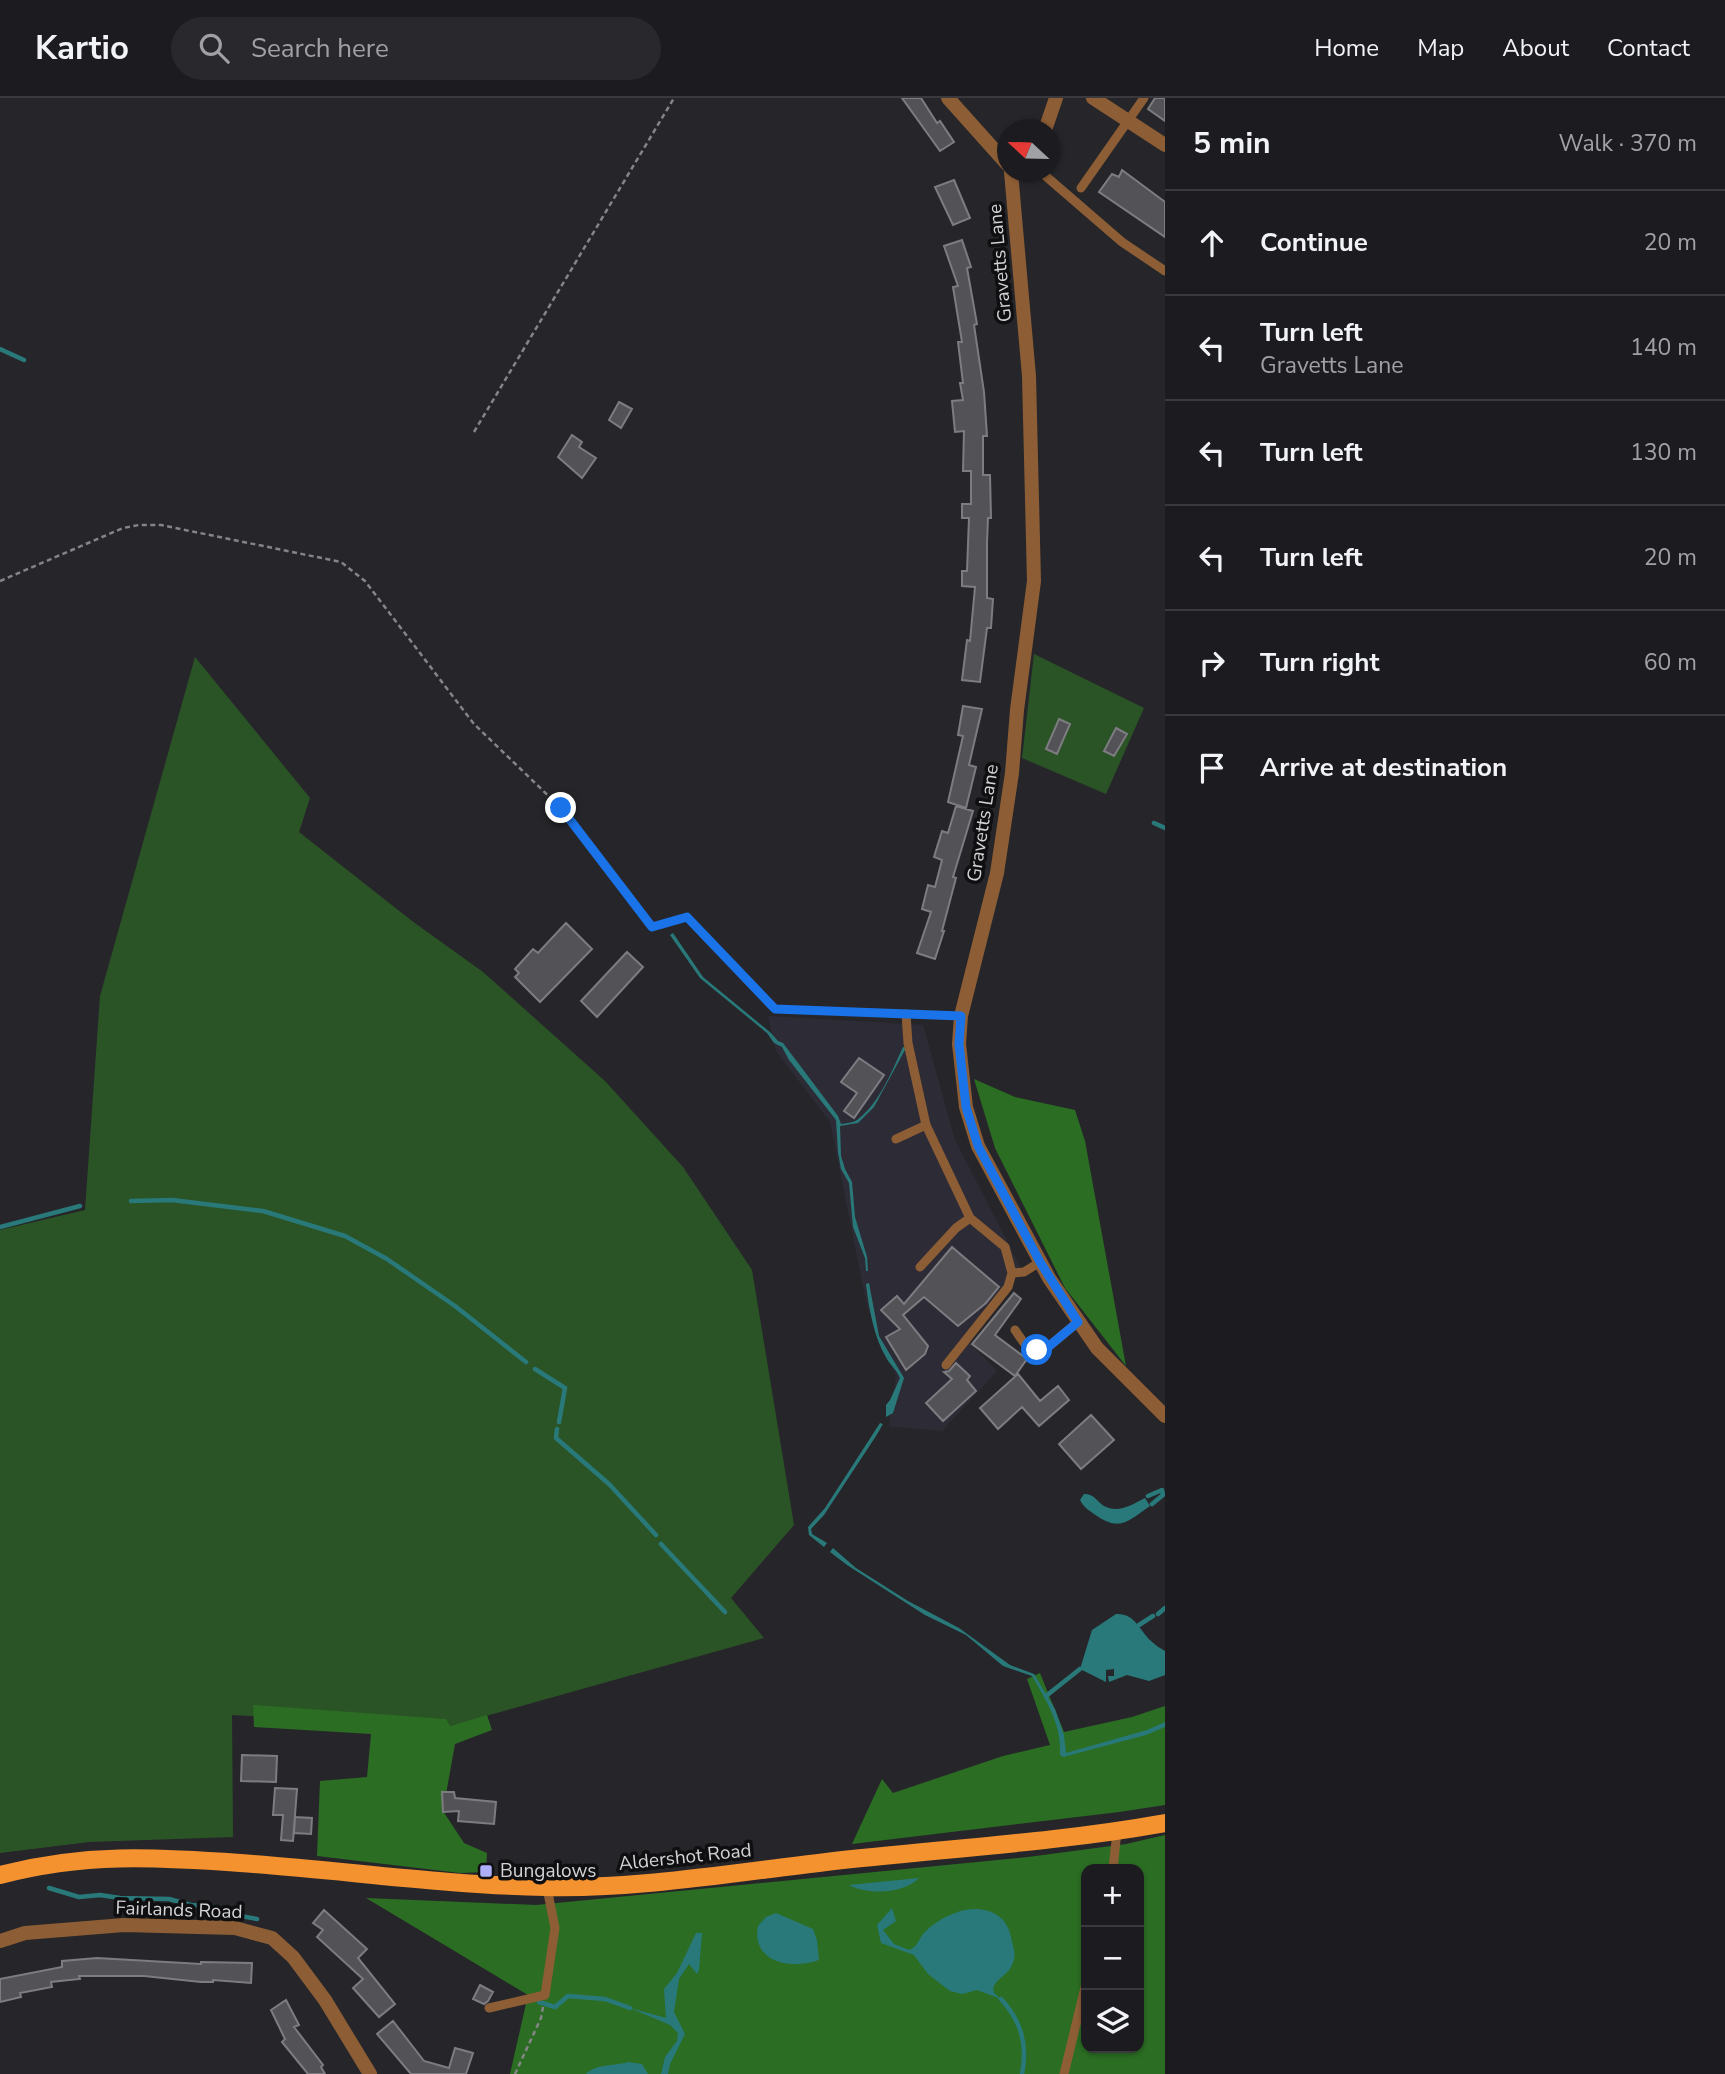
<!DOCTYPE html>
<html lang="en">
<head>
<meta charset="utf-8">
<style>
  body { margin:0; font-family:"Nunito Sans",sans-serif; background:#29292d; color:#f1f3f6 }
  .controls { position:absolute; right:21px; bottom:21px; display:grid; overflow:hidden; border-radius:14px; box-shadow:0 2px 5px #0004 }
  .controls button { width:63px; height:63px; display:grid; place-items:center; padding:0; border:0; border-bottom:2px solid #3a3a3e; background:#1c1c20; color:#f1f3f6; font:35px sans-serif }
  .compass { position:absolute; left:997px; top:21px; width:63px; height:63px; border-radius:50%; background:#1c1c20; box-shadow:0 2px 5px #0004; rotate:292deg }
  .stop { position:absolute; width:21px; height:21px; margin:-16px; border:5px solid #1a73e8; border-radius:50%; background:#fff }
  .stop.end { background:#1a73e8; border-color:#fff; box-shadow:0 2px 7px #0008 }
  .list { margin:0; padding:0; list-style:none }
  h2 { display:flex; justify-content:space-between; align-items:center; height:91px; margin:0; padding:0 28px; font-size:30px }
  h2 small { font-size:23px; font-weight:400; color:#a0a1a5 }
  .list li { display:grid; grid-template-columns:46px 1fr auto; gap:21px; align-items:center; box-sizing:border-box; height:105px; padding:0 28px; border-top:2px solid #3a3a3e }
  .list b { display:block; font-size:26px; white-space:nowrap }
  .list p { margin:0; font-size:23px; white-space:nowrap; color:#a0a1a5 }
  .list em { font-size:23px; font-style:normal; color:#a0a1a5 }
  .icon { flex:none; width:38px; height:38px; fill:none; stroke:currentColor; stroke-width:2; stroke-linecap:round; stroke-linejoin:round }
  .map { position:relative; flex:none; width:1165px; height:1976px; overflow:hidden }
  header { display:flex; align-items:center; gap:42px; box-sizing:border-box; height:98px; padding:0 35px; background:#1c1c20; border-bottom:2px solid #3a3a3e }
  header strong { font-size:33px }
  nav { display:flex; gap:38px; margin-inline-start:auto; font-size:24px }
  .search { width:490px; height:63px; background:#29292d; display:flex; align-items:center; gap:18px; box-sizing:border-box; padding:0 24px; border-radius:38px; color:#a0a1a5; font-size:26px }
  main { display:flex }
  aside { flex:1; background:#1c1c20 }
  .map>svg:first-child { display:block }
</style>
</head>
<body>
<header>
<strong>Kartio</strong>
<div class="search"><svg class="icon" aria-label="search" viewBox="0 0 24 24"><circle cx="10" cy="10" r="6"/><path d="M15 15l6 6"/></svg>Search here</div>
<nav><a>Home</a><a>Map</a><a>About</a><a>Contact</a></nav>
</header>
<main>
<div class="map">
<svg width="1165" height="1976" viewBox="0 0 1165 1976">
  <rect width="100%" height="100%" fill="#26262a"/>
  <path fill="#2d2c36" d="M768,918L923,927L955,1042L1022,1172L969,1244L997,1273L942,1333L889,1328L896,1278L867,1208L830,1024L776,953Z"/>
  <path fill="#2b5426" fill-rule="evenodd" d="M1034,556L1144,610L1106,696L1022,660ZM1059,621L1070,626L1057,656ZM1116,631L1126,636L1114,658L1104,652Z
    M195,559L310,700L299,734L412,823L483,874L605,983L683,1069L752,1172L794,1427L731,1500L764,1540L450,1628L232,1617L233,1739L89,1744L0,1755V1132L85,1112L100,898Z"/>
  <path fill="#2b6d23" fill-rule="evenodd" d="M974,981L1015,999L1075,1012L1085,1043L1126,1268L1065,1190L995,1050Z
    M1040,1575L1064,1634L1132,1619L1165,1608V1707L1119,1714L852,1746L882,1681L893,1695L1003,1658L1050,1647L1027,1581Z
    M253,1607L446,1621L450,1628L487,1617L492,1632L455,1646L443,1713L464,1745L487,1755L486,1774L460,1775L317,1758L320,1683L367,1679L371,1636L254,1629Z
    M1165,1737V1976H510L528,1897L366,1800L536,1807L1028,1759L1126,1746ZM1086,1771H1139V1950H1086Z"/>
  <path fill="#29797a" d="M673,835L703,879L771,935L778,943L783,945L838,1018L841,1026C846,1025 853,1025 857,1022C879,1006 892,973 903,949L906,950L874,1009L858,1025L840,1028L841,1058L845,1071L852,1084L855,1119L867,1159L868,1173H866L865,1160L853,1129L849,1085L841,1071L838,1054L836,1022L789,962L782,949L774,945L767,935L700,880L670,837Z
    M869,1185L879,1238L904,1280L893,1315L886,1319V1307L890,1302L900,1280C897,1272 891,1268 887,1261C874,1240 869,1211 866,1186Z
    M880,1325L883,1326L876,1338L824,1417L811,1431L812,1436L827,1445L824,1449L809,1437L808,1429L825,1410Z
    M1084,1396C1095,1396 1096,1403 1104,1408C1118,1416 1133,1406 1145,1400L1150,1408C1129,1422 1121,1434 1097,1418C1090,1413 1084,1410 1080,1402Z
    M833,1450L856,1470L908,1503L959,1530L1010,1567L1034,1576L1055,1611L1064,1637L1066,1655L1147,1632L1165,1624V1629L1146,1637L1063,1659L1060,1657C1062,1627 1046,1602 1032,1578L1003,1568L966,1537L925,1517L847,1467L830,1454Z
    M1116,1516C1135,1515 1139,1532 1151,1543C1155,1547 1160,1550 1165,1553V1577L1149,1583L1127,1577L1109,1584L1108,1578H1114V1571L1106,1572V1584L1080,1571L1092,1532Z
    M919,1780C904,1796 867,1797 849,1787Z
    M892,1810L896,1823L883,1832L894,1846L909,1852C917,1849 918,1843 923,1836C931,1827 943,1819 955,1815C978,1806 1006,1812 1011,1839C1012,1846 1016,1854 1014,1861C1011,1879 990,1881 994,1895L1001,1901L977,1892L962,1896L950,1893L928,1876L914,1857L881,1845L877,1827Z
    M776,1815L813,1831L817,1842L819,1862C792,1872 751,1865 758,1828L766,1819Z
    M696,1835H702L699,1872L697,1876L689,1866L679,1881L674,1914L685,1936L670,1966L668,1976H661L665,1959L677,1943L678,1935L670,1927L630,1910L666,1920L664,1891L677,1875Z
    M628,1964L642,1966L648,1976H586C595,1966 615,1968 628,1964Z"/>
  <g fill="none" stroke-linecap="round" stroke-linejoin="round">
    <path stroke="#29797a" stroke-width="4.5" d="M0,251L24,262
      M1154,725L1165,730
      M131,1103L172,1102L263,1113L345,1138L387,1161L455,1208L526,1264
      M0,1129L80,1108
      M535,1271L565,1290L559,1324
      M557,1331L556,1340L609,1386L656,1437
      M1148,1398L1162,1392L1163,1397L1152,1406
      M661,1446L725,1514
      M1158,1516L1165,1510
      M1139,1527L1153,1518
      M1046,1598L1080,1571
      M49,1790L79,1799L100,1797L120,1800L169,1801L191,1807L218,1809L235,1817L257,1821
      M1001,1901C1021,1923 1028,1946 1022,1976
      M539,1904L555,1909L568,1898L605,1901L630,1910"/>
  </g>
  <path fill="#525257" stroke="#7c7c81" stroke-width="2" d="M902,0H921L937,25L940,23L954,44L940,53Z
    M1155,0H1165V23L1148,11Z
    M1122,72L1165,104V139L1099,94L1112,76L1119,79Z
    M954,82L970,120L953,127L935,89Z
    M962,142L971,169L967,170L977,226L974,227L984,294L987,338H983V377H990L991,420H988L987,445V500L993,501L991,530H987L980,584L962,582L967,542L970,543L975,489L962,488V473H967L969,420H962V406H971V373H963L964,333L955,334L952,303L963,302L960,285H963L958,244H962L953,189L958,188L944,148Z
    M619,304L632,311L621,330L609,322Z
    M572,337L582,344L579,349L596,360L582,380L558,359Z
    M963,608L982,611L969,667L976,669L966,710L948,704L963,638L958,637Z
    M1059,621L1070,626L1057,656L1046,651Z
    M1116,630L1127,636L1114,658L1104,653Z
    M956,708L973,713L953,779L956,780L942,833H944L935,861L917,855L931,814L922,811L928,787L935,789L942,762L934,759L942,733L948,735Z
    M566,825L592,851L540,904L515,879L519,875L515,871L533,851L538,855Z
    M627,854L643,869L597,919L581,903Z
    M859,960L884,977L854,1020L844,1013L857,995L841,984Z
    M952,1149L999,1189L986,1205L958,1228L924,1199L903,1217L928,1248L925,1256L906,1272L886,1239L900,1231L881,1212L897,1198L904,1206Z
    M1014,1195L1021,1201L995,1237L1027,1261L1015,1278L972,1246Z
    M956,1265L970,1278L967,1282L976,1293L943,1323L926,1305L952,1281L944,1274L949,1273Z
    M1018,1276L1040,1303L1058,1288L1069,1302L1039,1328L1022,1309L998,1331L980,1310Z
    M1091,1317L1114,1342L1081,1371L1059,1346Z
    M242,1657L277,1658L276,1684L241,1683Z
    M275,1690L297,1691L293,1743L281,1742L283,1717H273Z
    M442,1694H454L455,1700L496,1704L494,1726L458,1723L459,1713L443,1714Z
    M295,1719L312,1720L311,1736L294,1735Z
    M324,1812L367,1851L358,1860L395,1906L379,1919L353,1890L363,1881L317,1839L323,1832L313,1825Z
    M97,1860L201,1866V1864L252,1865L251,1885L213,1882V1884H201L144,1878H79L80,1881L51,1884L52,1889L20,1895L21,1899L0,1904V1881L62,1869V1863Z
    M480,1887L493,1894L488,1903L484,1906L473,1901Z
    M286,1902L299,1927L294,1929L323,1967L321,1969L325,1976H308L282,1944L285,1941L271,1912Z
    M393,1923L424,1963L449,1970L455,1950L473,1955L466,1976H411L377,1936Z"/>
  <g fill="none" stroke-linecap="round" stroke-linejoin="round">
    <path stroke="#858588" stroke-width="2.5" stroke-dasharray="5 3.5" stroke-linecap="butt" d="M474,334L674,0
      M0,483L123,430L139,427H161L341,464L365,483L474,626L561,710L652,829L687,819L775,911L895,916
      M919,917L947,918
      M515,1976L541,1920L543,1909"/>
    <path stroke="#8d5e35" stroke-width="9" d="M1041,74L1122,144L1165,173
      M1081,90L1144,0
      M906,916L908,945L926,1027
      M896,1041L926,1027L970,1120L1005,1149L1012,1175
      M920,1169L956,1130L970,1120
      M1015,1232L1024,1245L1037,1252L1048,1249L1078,1224
      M946,1267L1008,1189L1012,1175L1024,1174L1040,1164
      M1113,1771L1117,1733
      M489,1910L545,1897L555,1830L547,1790
      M1064,1976L1086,1885"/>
    <path stroke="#8d5e35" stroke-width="14" d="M948,0L1007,66
      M1093,0L1165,47
      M1045,32L1056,0
      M1011,74L1029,278L1034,483L1017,612L1012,675L997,775L961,918L959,946L966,1009L978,1048L1049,1180L1097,1250L1165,1318
      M0,1843L25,1835L124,1827L235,1830L272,1840L293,1859L325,1902L370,1976"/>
    <path stroke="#f59230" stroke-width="18" d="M0,1777C84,1755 154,1759 240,1765C341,1772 443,1787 545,1789C639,1791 732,1775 826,1764C939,1751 1053,1745 1165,1725"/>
  </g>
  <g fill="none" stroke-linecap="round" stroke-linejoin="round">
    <path stroke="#1a73e8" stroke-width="9" d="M561,710L652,829L687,819L775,911L961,918L959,946L966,1009L978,1048L1040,1164L1078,1224L1048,1249L1037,1252"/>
  </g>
  <rect fill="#adaffb" stroke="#0f0f11" stroke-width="2.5" x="479" y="1766" width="14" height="14" rx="3.5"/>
  <g text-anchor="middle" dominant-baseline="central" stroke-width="7" stroke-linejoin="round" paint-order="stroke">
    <g font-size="19" fill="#d3d3d6" stroke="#0f0f11">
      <text transform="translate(1000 165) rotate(-95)">Gravetts Lane</text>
      <text transform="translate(983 725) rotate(-81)">Gravetts Lane</text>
      <text transform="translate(685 1759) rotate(-6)">Aldershot Road</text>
      <text transform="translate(179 1812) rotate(2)">Fairlands Road</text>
    </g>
    <g font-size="19" fill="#d3d3d6" stroke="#0f0f11" text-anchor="start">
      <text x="500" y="1773">Bungalows</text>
    </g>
  </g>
</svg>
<div class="controls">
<button>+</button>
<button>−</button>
<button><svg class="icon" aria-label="layers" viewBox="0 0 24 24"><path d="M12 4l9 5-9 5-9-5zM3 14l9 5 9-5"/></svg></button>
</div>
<svg class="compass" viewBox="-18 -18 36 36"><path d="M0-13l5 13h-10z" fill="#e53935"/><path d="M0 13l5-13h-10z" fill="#a0a1a5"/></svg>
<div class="stop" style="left:1037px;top:1252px"></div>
<div class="stop end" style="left:561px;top:710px"></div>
</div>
<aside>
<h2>5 min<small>Walk · 370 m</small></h2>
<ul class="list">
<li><svg class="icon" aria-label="ahead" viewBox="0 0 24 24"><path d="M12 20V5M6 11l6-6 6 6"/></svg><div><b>Continue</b></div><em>20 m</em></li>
<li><svg class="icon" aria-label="left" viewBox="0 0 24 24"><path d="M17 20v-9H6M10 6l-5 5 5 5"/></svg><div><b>Turn left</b><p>Gravetts Lane</p></div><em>140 m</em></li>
<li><svg class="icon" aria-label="left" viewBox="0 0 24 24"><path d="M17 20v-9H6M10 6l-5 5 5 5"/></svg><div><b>Turn left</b></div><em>130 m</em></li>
<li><svg class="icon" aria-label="left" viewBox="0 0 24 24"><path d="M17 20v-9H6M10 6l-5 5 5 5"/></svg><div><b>Turn left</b></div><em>20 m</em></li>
<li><svg class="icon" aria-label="right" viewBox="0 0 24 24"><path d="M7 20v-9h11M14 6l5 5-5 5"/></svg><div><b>Turn right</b></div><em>60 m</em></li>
<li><svg class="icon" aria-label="arrive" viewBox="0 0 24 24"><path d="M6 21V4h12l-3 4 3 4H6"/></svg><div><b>Arrive at destination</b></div></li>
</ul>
</aside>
</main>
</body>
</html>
